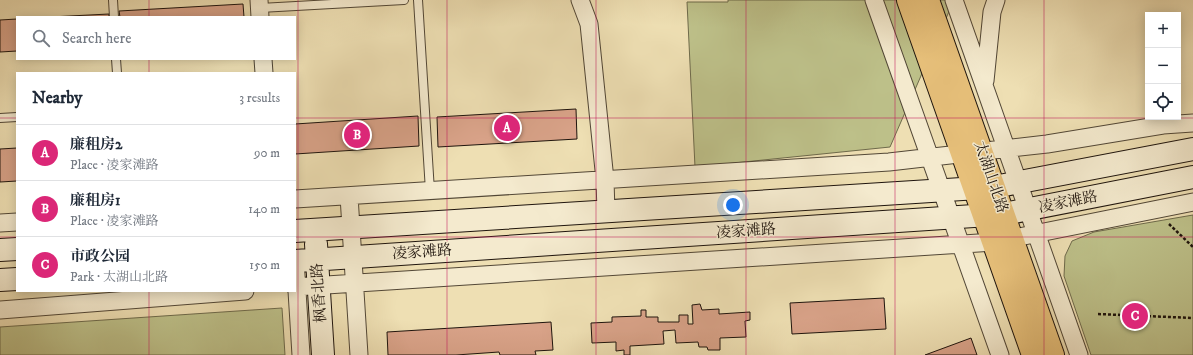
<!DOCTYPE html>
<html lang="en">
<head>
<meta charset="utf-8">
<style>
  body { margin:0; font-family:"IM FELL DW Pica","Noto Serif SC",serif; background:#f6f6f7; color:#1f2937 }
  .controls { position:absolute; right:12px; top:12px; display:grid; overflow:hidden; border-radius:0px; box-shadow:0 2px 10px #0003 }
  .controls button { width:36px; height:36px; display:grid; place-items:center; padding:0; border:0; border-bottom:1px solid #e0e1e3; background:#fff; color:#1f2937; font:20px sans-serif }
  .you { position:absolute; left:733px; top:205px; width:14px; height:14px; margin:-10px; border:3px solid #fff; border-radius:50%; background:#1a73e8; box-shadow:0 0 0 6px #1a73e833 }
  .badge { display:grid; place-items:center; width:26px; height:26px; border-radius:50%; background:#db2777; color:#fff; font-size:13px; font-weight:700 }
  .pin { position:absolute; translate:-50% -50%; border:2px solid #fff; box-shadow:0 1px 4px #0006 }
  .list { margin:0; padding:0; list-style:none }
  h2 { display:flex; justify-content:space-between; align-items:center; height:52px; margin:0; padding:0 16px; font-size:17px }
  h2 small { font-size:13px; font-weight:400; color:#747a83 }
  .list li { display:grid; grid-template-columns:26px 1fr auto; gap:12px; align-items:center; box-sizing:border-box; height:56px; padding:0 16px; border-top:1px solid #e0e1e3 }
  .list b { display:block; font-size:15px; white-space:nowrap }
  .list p { margin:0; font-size:13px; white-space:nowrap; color:#747a83 }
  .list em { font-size:13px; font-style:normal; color:#747a83 }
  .icon { flex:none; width:22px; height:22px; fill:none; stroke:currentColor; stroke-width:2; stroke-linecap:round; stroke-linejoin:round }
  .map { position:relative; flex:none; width:1193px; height:355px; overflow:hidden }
  .search { position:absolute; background:#fff; box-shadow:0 2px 10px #0003; left:16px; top:16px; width:280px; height:44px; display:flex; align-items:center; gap:10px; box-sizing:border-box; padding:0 14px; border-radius:0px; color:#747a83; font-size:15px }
  .panel { position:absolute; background:#fff; box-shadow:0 2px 10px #0003; left:16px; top:72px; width:280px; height:220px; border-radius:0px }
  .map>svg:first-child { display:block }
</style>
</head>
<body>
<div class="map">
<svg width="1193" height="355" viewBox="0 0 1193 355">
  <rect width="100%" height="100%" fill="#eedfb3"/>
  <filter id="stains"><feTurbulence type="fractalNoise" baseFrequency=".005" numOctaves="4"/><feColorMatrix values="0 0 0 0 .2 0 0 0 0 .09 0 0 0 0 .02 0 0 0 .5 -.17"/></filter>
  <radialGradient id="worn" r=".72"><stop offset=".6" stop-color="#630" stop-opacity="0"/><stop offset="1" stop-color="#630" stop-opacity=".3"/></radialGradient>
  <path fill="#bdc089" stroke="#6e6a4b" d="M728,0H954L890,147L695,167L687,2H728Z
    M1193,215V355H1091L1064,276L1065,256L1072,241L1094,232Z
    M282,308L285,355H0V327Z"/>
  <path fill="#d8a288" stroke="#1e140d" d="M243,4L244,17H120L119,11Z
    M109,14V17H50Z
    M17,19V51L0,52V20Z
    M576,109L577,139L438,147L437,117Z
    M418,116L419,146L295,154V124Z
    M17,148V181L0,182V149Z
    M884,298L886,329L792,334L790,303Z
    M700,304L702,310L719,309V314L750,312V320L745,321L746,337L720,338V350H708L707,347H699L698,342L676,343L675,330L663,331L664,344L630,346V355H624V350L616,351V342L592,343L591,323L612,322V317L641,316V310H646V317H658V322H679V315H688V324H693L692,305Z
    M551,322L553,350L535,351L536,355H500L499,352L456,355H388L387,332Z
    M971,338L977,355H925Z"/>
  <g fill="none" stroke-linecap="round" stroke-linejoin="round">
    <g stroke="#524736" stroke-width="10">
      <path id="service" d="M113,0L114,17
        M418,0L430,191
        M260,8L404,0
        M116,59L117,73
        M0,118L17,117"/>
    </g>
    <g stroke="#524736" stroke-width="19">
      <path id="minor" d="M259,0L260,17
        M580,0L589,24L605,180L606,212
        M874,0L1000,355
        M954,0L1079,355
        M263,59L264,73
        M985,81L992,12L996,0
        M349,196L359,355
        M295,199L889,162L1047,144L1163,125L1193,123
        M0,223L17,222
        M295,259L301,355
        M295,287L994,242L1193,202
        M0,310L245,291"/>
    </g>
    <g stroke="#1e140d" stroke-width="24">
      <path id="secondary" d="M295,231L994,187L1193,149
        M316,244L323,355
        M0,250L17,249
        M295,261L1004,214L1193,177
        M0,280L17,279"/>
    </g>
    <g stroke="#1e140d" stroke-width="24">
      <path id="primary" d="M908,0L1033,355
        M928,0L1053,355"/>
    </g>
    <path stroke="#1e140d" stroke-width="2.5" stroke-dasharray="3 2" stroke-linecap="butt" d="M1169,224L1193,247
      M1098,314L1193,318"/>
    <use href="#service" stroke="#f4eace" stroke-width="8"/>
    <use href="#minor" stroke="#f4eace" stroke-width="17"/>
    <use href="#secondary" stroke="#f4eace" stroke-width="22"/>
    <use href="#primary" stroke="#e7c07a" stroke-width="22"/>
  </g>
  <path fill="none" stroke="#c2185b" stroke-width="1" stroke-opacity="0.55" d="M149,0V17M298,0V355M447,0V355M596,0V355M746,0V355M895,0V355M1044,0V355M149,59V73M0,118H17M295,118H1193M0,237H17M295,237H1193M149,291V355"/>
  <g text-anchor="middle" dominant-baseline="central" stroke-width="3" stroke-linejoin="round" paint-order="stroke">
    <g font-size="15" fill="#1e140d" stroke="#f4eace">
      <text transform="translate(991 177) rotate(71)">太湖山北路</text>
      <text transform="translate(1068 202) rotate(-11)">凌家滩路</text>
      <text transform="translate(746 231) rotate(-4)">凌家滩路</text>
      <text transform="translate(422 252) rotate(-4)">凌家滩路</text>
      <text transform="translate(319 293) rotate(-94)">枫香北路</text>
    </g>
  </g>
  <rect width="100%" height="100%" filter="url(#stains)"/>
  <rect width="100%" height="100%" fill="url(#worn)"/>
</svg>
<div class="controls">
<button>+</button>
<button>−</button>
<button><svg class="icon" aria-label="locate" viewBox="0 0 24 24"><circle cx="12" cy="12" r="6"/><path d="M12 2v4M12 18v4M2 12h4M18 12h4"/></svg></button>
</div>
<div class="you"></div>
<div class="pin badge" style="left:507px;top:128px">A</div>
<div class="pin badge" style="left:357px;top:135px">B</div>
<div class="pin badge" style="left:1135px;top:316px">C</div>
<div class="search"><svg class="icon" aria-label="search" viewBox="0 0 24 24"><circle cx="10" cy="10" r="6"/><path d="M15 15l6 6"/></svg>Search here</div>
<section class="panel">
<h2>Nearby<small>3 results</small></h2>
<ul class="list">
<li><span class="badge">A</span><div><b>廉租房2</b><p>Place · 凌家滩路</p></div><em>90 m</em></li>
<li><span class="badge">B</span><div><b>廉租房1</b><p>Place · 凌家滩路</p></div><em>140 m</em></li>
<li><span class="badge">C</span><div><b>市政公园</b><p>Park · 太湖山北路</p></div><em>150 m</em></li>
</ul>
</section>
</div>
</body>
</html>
